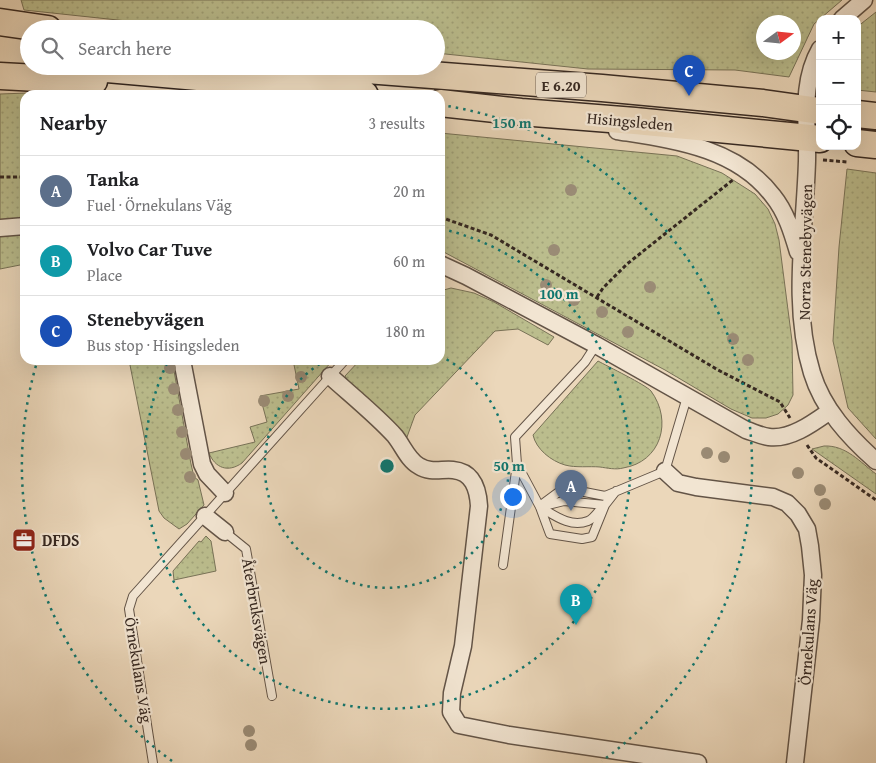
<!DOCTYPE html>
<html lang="en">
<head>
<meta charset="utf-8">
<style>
  body { margin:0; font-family:"Gentium Book Plus",serif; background:#f6f6f6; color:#202124 }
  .controls { position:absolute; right:15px; top:15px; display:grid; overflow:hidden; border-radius:10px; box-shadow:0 5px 20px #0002 }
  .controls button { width:45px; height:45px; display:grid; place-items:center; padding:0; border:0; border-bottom:1px solid #e0e0e0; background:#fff; color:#202124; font:25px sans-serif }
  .compass { position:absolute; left:756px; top:15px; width:45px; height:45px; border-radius:50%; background:#fff; box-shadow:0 5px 20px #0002; rotate:75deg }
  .you { position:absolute; left:512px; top:496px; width:18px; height:18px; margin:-12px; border:4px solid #fff; border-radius:50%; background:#1a73e8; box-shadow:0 0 0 8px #1a73e833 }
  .badge { display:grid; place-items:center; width:32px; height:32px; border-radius:50%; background:#2563eb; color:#fff; font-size:16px; font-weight:700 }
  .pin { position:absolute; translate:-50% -41px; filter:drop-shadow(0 1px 2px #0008) }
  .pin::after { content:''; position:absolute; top:26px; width:18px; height:15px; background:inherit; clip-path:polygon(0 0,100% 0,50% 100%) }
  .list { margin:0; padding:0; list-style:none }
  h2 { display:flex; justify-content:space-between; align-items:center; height:65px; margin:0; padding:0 20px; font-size:21px }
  h2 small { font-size:16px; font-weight:400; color:#757577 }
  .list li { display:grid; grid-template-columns:32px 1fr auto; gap:15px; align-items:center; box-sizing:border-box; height:70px; padding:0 20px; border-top:1px solid #e0e0e0 }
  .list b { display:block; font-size:19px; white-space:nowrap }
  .list p { margin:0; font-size:16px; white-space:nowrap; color:#757577 }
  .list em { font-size:16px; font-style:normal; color:#757577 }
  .icon { flex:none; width:28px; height:28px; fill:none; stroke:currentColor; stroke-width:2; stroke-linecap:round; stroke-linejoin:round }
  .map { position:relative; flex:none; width:876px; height:763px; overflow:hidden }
  .search { position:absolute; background:#fff; box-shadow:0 5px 20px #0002; left:20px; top:20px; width:425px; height:55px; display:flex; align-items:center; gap:12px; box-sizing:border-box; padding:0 18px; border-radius:28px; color:#757577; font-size:19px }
  .panel { position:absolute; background:#fff; box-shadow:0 5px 20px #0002; left:20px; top:90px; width:425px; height:275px; border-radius:15px }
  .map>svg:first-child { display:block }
</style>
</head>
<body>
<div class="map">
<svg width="876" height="763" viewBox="0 0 876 763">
  <defs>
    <pattern id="grass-dots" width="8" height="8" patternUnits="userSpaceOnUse" patternTransform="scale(1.25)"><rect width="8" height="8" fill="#bbbd8d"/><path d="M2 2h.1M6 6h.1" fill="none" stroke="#a1a279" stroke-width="1.8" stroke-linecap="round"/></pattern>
  </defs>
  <rect width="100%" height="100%" fill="#ebd7ba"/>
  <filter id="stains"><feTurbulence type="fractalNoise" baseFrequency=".004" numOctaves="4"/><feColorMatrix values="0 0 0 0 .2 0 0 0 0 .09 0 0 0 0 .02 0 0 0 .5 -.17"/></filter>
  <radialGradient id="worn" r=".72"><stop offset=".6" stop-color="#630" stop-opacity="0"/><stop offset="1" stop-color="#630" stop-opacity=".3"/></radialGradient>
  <path fill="url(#grass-dots)" stroke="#787257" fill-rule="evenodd" d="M21,0H842L814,24L789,77L735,70L588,69L436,53V29H202L24,10ZM764,22H794V52H764Z
    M876,12V92L857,90V27Z
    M55,92L99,95H25V218L0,220V94Z
    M440,133L677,156L722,173L755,194L768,209L775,224L779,240L792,341L793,395L788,405L778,414L766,418H752L731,409L665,370L440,250Z
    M847,169L876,173V439L848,408L833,341L839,247Z
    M25,232V264L0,269V234Z
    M451,288L474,293L494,302L554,337L548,345L518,329L495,331L415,415L407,437L356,397L345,376L360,360H440V291Z
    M129,360H172L191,464L194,477L198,480L204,505L187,524L179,529L164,518L159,511Z
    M293,360H333L242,463C228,473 215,468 209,453L255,442L250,427L267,422L260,396L299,389Z
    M598,361C607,366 646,385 651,391C673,421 661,462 623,468C616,470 607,468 600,467C589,466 576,468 565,465C551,461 536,449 533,435Z
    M824,446C846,445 860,462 876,474V494L812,449Z
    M206,536L211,541L216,571L174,580L173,571L199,541L201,542Z"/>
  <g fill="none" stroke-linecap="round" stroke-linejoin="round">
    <g stroke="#635447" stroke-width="10">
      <path id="service" d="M596,345L585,362L515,437L517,464L540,507L564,501L605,505L616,491
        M541,505L564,488L605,496L665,471L687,397
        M540,507L550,534L582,539L592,537L605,505
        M540,507C554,515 570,528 588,521C593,519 598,512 602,507
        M225,532L246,549L272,696
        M503,565L517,464
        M153,763L129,609L133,596L345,360"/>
    </g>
    <g stroke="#635447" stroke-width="19">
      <path id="minor" d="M842,19L864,0
        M820,49C800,84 808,123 807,161C805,231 791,305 812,373C823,409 849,437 876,461
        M617,131C673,140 736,147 773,196C786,212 792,232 798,252
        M0,228L25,226
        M440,264L466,276L596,345L746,430C753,432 761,436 769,437C790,440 813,423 830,411
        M182,360L202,464L207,474L225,493
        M330,376C351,395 377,416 395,436C403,446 408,460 419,466C430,473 441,469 453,470C473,472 478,489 479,506L463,646L452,693L451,712L459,725L509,735L698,763
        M665,471L678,483L696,487L773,497L787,503L798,514L807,529L810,546L813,575L811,620L795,763
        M205,516L225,532"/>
    </g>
    <g stroke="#362821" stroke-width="29">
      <path id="trunk" d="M0,22L48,29
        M73,66L276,84L365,95
        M314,66L602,88L763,103L820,111
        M0,76L94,81
        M440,103L521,112L635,121L820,139
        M857,114L876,116
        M857,143L876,145"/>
    </g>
    <path stroke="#362821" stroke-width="3" stroke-dasharray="4 2.5" stroke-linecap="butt" d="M823,160L847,162
      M0,177H25
      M440,217L491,235L718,370L780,402L790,418
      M597,297L603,288L627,264L734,179
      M807,445L816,458L876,500"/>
    <use href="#service" stroke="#f2e5d2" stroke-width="8"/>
    <use href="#minor" stroke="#f2e5d2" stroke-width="16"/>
    <use href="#trunk" stroke="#ebd7ba" stroke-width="26"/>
  </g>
  <g fill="#9a8b75">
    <circle cx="571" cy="190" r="6"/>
    <circle cx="554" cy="250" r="6"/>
    <circle cx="546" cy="285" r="6"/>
    <circle cx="650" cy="287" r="6"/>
    <circle cx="574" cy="300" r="6"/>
    <circle cx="602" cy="312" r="6"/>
    <circle cx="628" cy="332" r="6"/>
    <circle cx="733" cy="339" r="6"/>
    <circle cx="748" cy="360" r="6"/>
    <circle cx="170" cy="368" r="6"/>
    <circle cx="301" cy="377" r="6"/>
    <circle cx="174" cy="389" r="6"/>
    <circle cx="288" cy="396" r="6"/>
    <circle cx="264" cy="401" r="6"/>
    <circle cx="178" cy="410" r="6"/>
    <circle cx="182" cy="432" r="6"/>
    <circle cx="707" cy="453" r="6"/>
    <circle cx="186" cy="454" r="6"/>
    <circle cx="724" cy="457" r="6"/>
    <circle cx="798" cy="473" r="6"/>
    <circle cx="190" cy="477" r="6"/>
    <circle cx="820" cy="490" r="6"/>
    <circle cx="825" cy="504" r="6"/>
    <circle cx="249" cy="731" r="6"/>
    <circle cx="251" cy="745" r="6"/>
  </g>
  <g fill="none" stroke="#0f766e" stroke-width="2.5" stroke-dasharray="2.5 5">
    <path d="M440 356A122 122 0 1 1 326 360"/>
    <path d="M442 229A243 243 0 1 1 168 361"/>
    <path d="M172 761A365 365 0 0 1 37 362M441 105A365 365 0 0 1 602 761"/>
  </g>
  <defs>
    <g id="office-square" transform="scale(1.25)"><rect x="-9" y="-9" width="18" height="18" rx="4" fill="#8f2418" stroke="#f2e5d2"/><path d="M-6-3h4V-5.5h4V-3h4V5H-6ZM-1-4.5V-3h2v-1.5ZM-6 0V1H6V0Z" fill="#fff"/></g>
  </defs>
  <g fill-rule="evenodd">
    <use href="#office-square" x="24" y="540"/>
  </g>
  <g text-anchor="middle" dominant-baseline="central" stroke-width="4.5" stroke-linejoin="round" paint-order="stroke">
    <rect fill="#f2e5d2" stroke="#6e6156" stroke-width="1" x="536" y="72.5" width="50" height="25" rx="4"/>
    <g font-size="15" font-weight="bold" fill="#362821">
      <text x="561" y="85">E 6.20</text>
    </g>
    <g font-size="16" fill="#362821" stroke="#f2e5d2">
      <text transform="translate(630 121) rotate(5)">Hisingsleden</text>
      <text transform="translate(805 252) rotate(-89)">Norra Stenebyvägen</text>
      <text transform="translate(257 611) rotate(80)">Återbruksvägen</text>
      <text transform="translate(808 632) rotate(-86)">Örnekulans Väg</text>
      <text transform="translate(139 670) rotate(81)">Örnekulans Väg</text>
    </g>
    <g font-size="16" font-weight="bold" fill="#362821" stroke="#f2e5d2" text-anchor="start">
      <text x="42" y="540">DFDS</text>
    </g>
  </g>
  <circle cx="387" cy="466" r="8" fill="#0f766e" stroke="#f2e5d2" stroke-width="2.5"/>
  <g font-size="15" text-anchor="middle" font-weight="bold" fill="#0f766e" stroke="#f2e5d2" stroke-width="4.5" stroke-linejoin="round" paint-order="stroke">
    <text x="512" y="128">150 m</text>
    <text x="559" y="299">100 m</text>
    <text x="509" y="471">50 m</text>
  </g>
  <rect width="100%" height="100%" filter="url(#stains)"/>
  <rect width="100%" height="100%" fill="url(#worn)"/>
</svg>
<div class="controls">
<button>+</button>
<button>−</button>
<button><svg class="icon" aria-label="locate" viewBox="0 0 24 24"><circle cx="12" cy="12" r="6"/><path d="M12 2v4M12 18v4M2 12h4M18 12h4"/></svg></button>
</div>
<svg class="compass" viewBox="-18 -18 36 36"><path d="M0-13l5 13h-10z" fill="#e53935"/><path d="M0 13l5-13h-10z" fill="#757577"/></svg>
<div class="you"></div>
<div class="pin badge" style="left:571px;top:511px;background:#5c6f8a">A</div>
<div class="pin badge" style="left:576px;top:625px;background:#0f9aa8">B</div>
<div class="pin badge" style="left:689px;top:96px;background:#1a4fb4">C</div>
<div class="search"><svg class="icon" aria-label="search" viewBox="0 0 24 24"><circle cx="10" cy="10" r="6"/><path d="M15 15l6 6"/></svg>Search here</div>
<section class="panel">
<h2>Nearby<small>3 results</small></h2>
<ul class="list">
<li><span class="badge" style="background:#5c6f8a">A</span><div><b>Tanka</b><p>Fuel · Örnekulans Väg</p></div><em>20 m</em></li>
<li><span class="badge" style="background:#0f9aa8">B</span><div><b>Volvo Car Tuve</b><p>Place</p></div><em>60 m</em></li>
<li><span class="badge" style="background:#1a4fb4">C</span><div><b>Stenebyvägen</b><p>Bus stop · Hisingsleden</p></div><em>180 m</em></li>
</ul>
</section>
</div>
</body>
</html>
